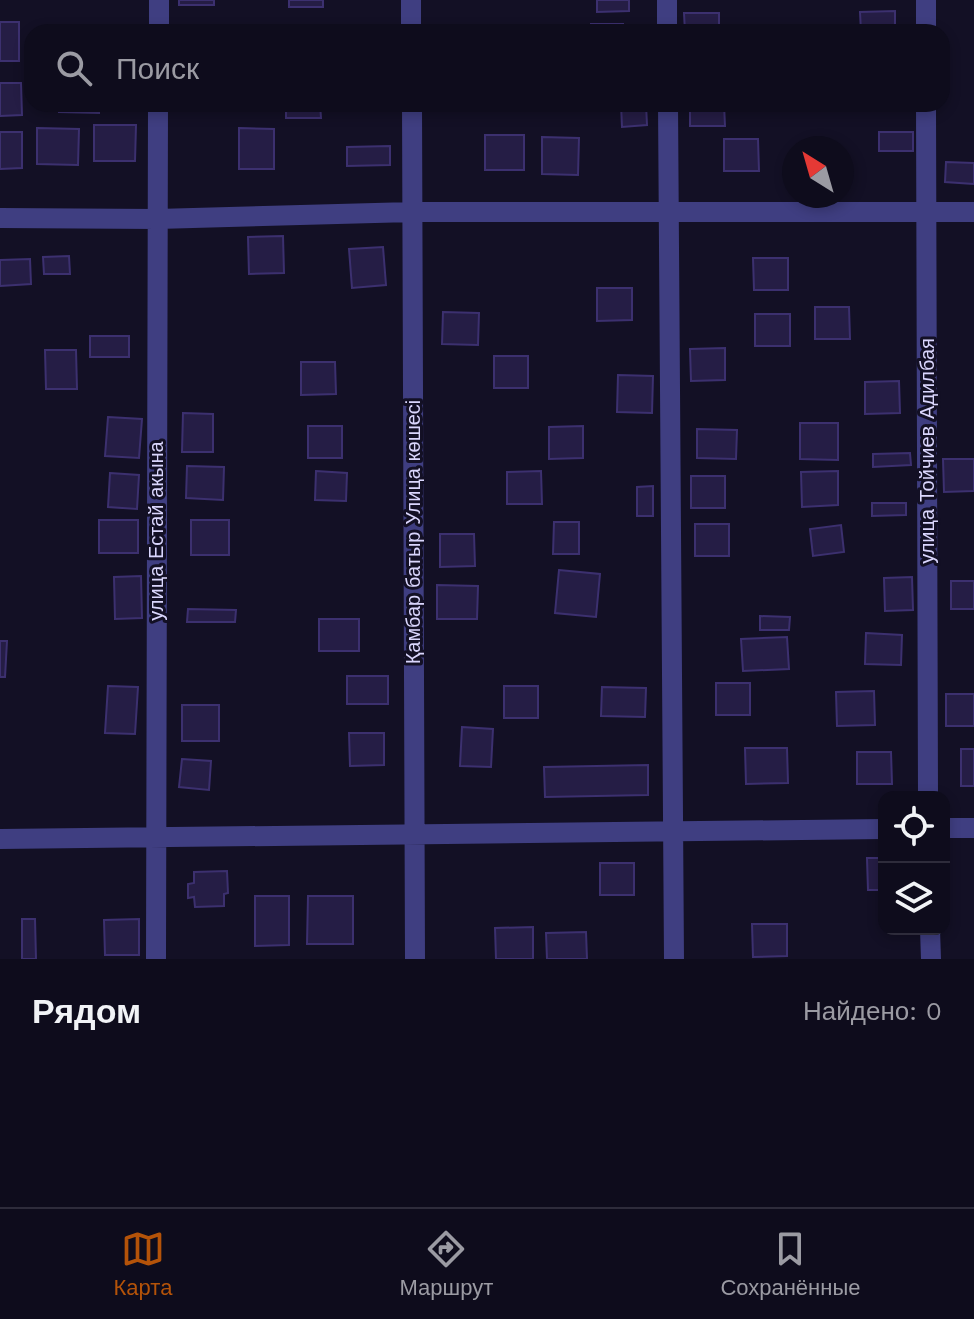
<!DOCTYPE html>
<html lang="ru">
<head>
<meta charset="utf-8">
<style>
  body { margin:0; font-family:"Work Sans",sans-serif; background:#171525; color:#f1f3f6 }
  .controls { position:absolute; right:24px; bottom:24px; display:grid; overflow:hidden; border-radius:16px; box-shadow:0 4px 12px #0003 }
  .controls button { width:72px; height:72px; display:grid; place-items:center; padding:0; border:0; border-bottom:2px solid #2e2c3b; background:#0e0c1c; color:#f1f3f6; font:40px sans-serif }
  .compass { position:absolute; left:782px; top:136px; width:72px; height:72px; border-radius:50%; background:#0e0c1c; box-shadow:0 4px 12px #0003; rotate:323deg }
  .list { margin:0; padding:0; list-style:none }
  h2 { display:flex; justify-content:space-between; align-items:center; height:104px; margin:0; padding:0 32px; font-size:34px }
  h2 small { font-size:26px; font-weight:400; color:#9b9ba3 }
  .icon { flex:none; width:44px; height:44px; fill:none; stroke:currentColor; stroke-width:2; stroke-linecap:round; stroke-linejoin:round }
  .map { position:relative; flex:none; width:974px; height:959px; overflow:hidden }
  .search { position:absolute; background:#0e0c1c; box-shadow:0 4px 12px #0003; left:24px; right:24px; top:24px; height:88px; display:flex; align-items:center; gap:20px; box-sizing:border-box; padding:0 28px; border-radius:24px; color:#9b9ba3; font-size:30px }
  .sheet { height:248px; background:#0e0c1c }
  nav { display:flex; justify-content:space-around; align-items:center; box-sizing:border-box; height:112px; border-top:2px solid #2e2c3b; background:#0e0c1c; font-size:22px; color:#9b9ba3 }
  nav a { display:grid; justify-items:center; gap:4px }
  nav .on { color:#b45309 }
  .map>svg:first-child { display:block }
</style>
</head>
<body>
<div class="map">
<svg width="974" height="959" viewBox="0 0 974 959">
  <rect width="100%" height="100%" fill="#131025"/>
  <path fill="#251d45" stroke="#3c306f" stroke-width="2" d="M179,0H214V5H179Z
    M289,0H323V7H289Z
    M597,0H629V11L597,12Z
    M895,11V32H861L860,12Z
    M684,13H719V32H685Z
    M0,22H19V61H0Z
    M591,24H623V32H591Z
    M0,83H21L22,115L0,116Z
    M59,104H99V113L59,112Z
    M178,104H219V110L178,111Z
    M286,104H320L321,118H286Z
    M621,104H646L647,125L622,127Z
    M690,104H724L725,126H690Z
    M94,125H136L135,161H94Z
    M37,128L79,129L78,165L37,164Z
    M239,128L274,129V169H239Z
    M0,132H22V168L0,169Z
    M879,132H913V151H879Z
    M485,135H524V170H485Z
    M542,137L579,138L578,175L542,174Z
    M724,139H758L759,171H724Z
    M390,146V165L347,166V147Z
    M946,162L974,163V184L945,182Z
    M283,236L284,273L249,274L248,237Z
    M383,247L386,285L352,288L349,249Z
    M69,256L70,274H44L43,257Z
    M753,258H788V290H754Z
    M30,259L31,284L0,286V260Z
    M597,288H632V320L597,321Z
    M815,307H849L850,339H815Z
    M443,312L479,313L478,345L442,344Z
    M755,314H790V346H755Z
    M90,336H129V357H90Z
    M725,348V380L691,381L690,349Z
    M45,350H76L77,389H46Z
    M494,356H528V388H494Z
    M301,362H335L336,394L301,395Z
    M618,375L653,376L652,413L617,412Z
    M899,381L900,413L865,414V382Z
    M183,413L213,414V452H182Z
    M108,417L142,419L139,458L105,456Z
    M800,423H838V460L800,459Z
    M308,426H342V458H308Z
    M583,426V458L549,459V427Z
    M697,429L737,430L736,459L697,458Z
    M910,453L911,465L873,467V454Z
    M943,459H974V491L944,492Z
    M187,466L224,467L223,500L186,498Z
    M316,471L347,473L346,501L315,500Z
    M541,471L542,504H507V472Z
    M838,471V505L802,507L801,472Z
    M110,473L139,475L137,509L108,507Z
    M691,476H725V508H691Z
    M653,486V516H637V487Z
    M872,503H906V515L872,516Z
    M99,520H138V553H99Z
    M191,520H229V555H191Z
    M554,522H579V554H553Z
    M695,524H729V556H695Z
    M841,525L844,552L813,556L810,529Z
    M440,534H474L475,566L440,567Z
    M559,570L600,574L596,617L555,613Z
    M141,576L142,618L115,619L114,577Z
    M912,577L913,610L885,611L884,578Z
    M951,581H974V609H951Z
    M437,585L478,586L477,619H437Z
    M188,609L236,610L235,622H187Z
    M760,616L790,617L789,630H760Z
    M319,619H359V651H319Z
    M866,633L902,635L901,665L865,664Z
    M787,637L789,669L743,671L741,639Z
    M0,641H7L5,677H0Z
    M347,676H388V704H347Z
    M716,683H750V715H716Z
    M108,686L138,687L135,734L105,733Z
    M504,686H538V718H504Z
    M602,687L646,688L645,717L601,716Z
    M874,691L875,725L837,726L836,692Z
    M946,694H974V726H946Z
    M182,705H219V741H182Z
    M462,727L493,729L491,767L460,766Z
    M349,733H384V765L350,766Z
    M745,748H787L788,783L746,784Z
    M961,749H974V786H961Z
    M857,752H891L892,784H857Z
    M182,759L211,761L209,790L179,787Z
    M648,765V795L545,797L544,767Z
    M867,858H884V890H868Z
    M600,863H634V895H600Z
    M227,871L228,893L224,894V906L195,907L194,897L188,898V884L194,883V872Z
    M255,896H289V945L255,946Z
    M308,896H353V944H307Z
    M22,919H35L36,959H22Z
    M139,919V955H105L104,920Z
    M752,924H787V956L753,957Z
    M533,927V959H496L495,928Z
    M586,932L587,959H547L546,933Z"/>
  <g fill="none" stroke-linecap="round" stroke-linejoin="round">
    <path stroke="#3f3e81" stroke-width="20" d="M411,0V32
      M667,0V32
      M926,0V32
      M159,32V0
      M412,104L415,959
      M668,104L674,959
      M926,104L928,797
      M0,218L157,219L412,212H974
      M944,828H974
      M0,839L884,829
      M930,929L931,959
      M156,959L158,104"/>
  </g>
  <g text-anchor="middle" dominant-baseline="central" stroke-width="6" stroke-linejoin="round" paint-order="stroke">
    <g font-size="20" fill="#dad6fd" stroke="#131025">
      <text transform="translate(927 451) rotate(-90)">улица Тойчиев Адилбая</text>
      <text transform="translate(156 531) rotate(-90)">улица Естай акына</text>
      <text transform="translate(413 532) rotate(-90)">Қамбар батыр Улица көшесі</text>
    </g>
  </g>
</svg>
<div class="controls">
<button><svg class="icon" aria-label="locate" viewBox="0 0 24 24"><circle cx="12" cy="12" r="6"/><path d="M12 2v4M12 18v4M2 12h4M18 12h4"/></svg></button>
<button><svg class="icon" aria-label="layers" viewBox="0 0 24 24"><path d="M12 4l9 5-9 5-9-5zM3 14l9 5 9-5"/></svg></button>
</div>
<svg class="compass" viewBox="-18 -18 36 36"><path d="M0-13l5 13h-10z" fill="#e53935"/><path d="M0 13l5-13h-10z" fill="#9b9ba3"/></svg>
<div class="search"><svg class="icon" aria-label="search" viewBox="0 0 24 24"><circle cx="10" cy="10" r="6"/><path d="M15 15l6 6"/></svg>Поиск</div>
</div>
<section class="sheet">
<h2>Рядом<small>Найдено: 0</small></h2>
<ul class="list">
</ul>
</section>
<nav>
<a class="on"><svg class="icon" aria-label="map" viewBox="0 0 24 24"><path d="M3 6l6-2 6 2 6-2v14l-6 2-6-2-6 2zM9 4v14M15 6v14"/></svg>Карта</a>
<a><svg class="icon" aria-label="directions" viewBox="0 0 24 24"><path d="M12 3l9 9-9 9-9-9zM9 14v-3h6M13 9l2 2-2 2"/></svg>Маршрут</a>
<a><svg class="icon" aria-label="saved" viewBox="0 0 24 24"><path d="M7 4h10v16l-5-4-5 4z"/></svg>Сохранённые</a>
</nav>
</body>
</html>
